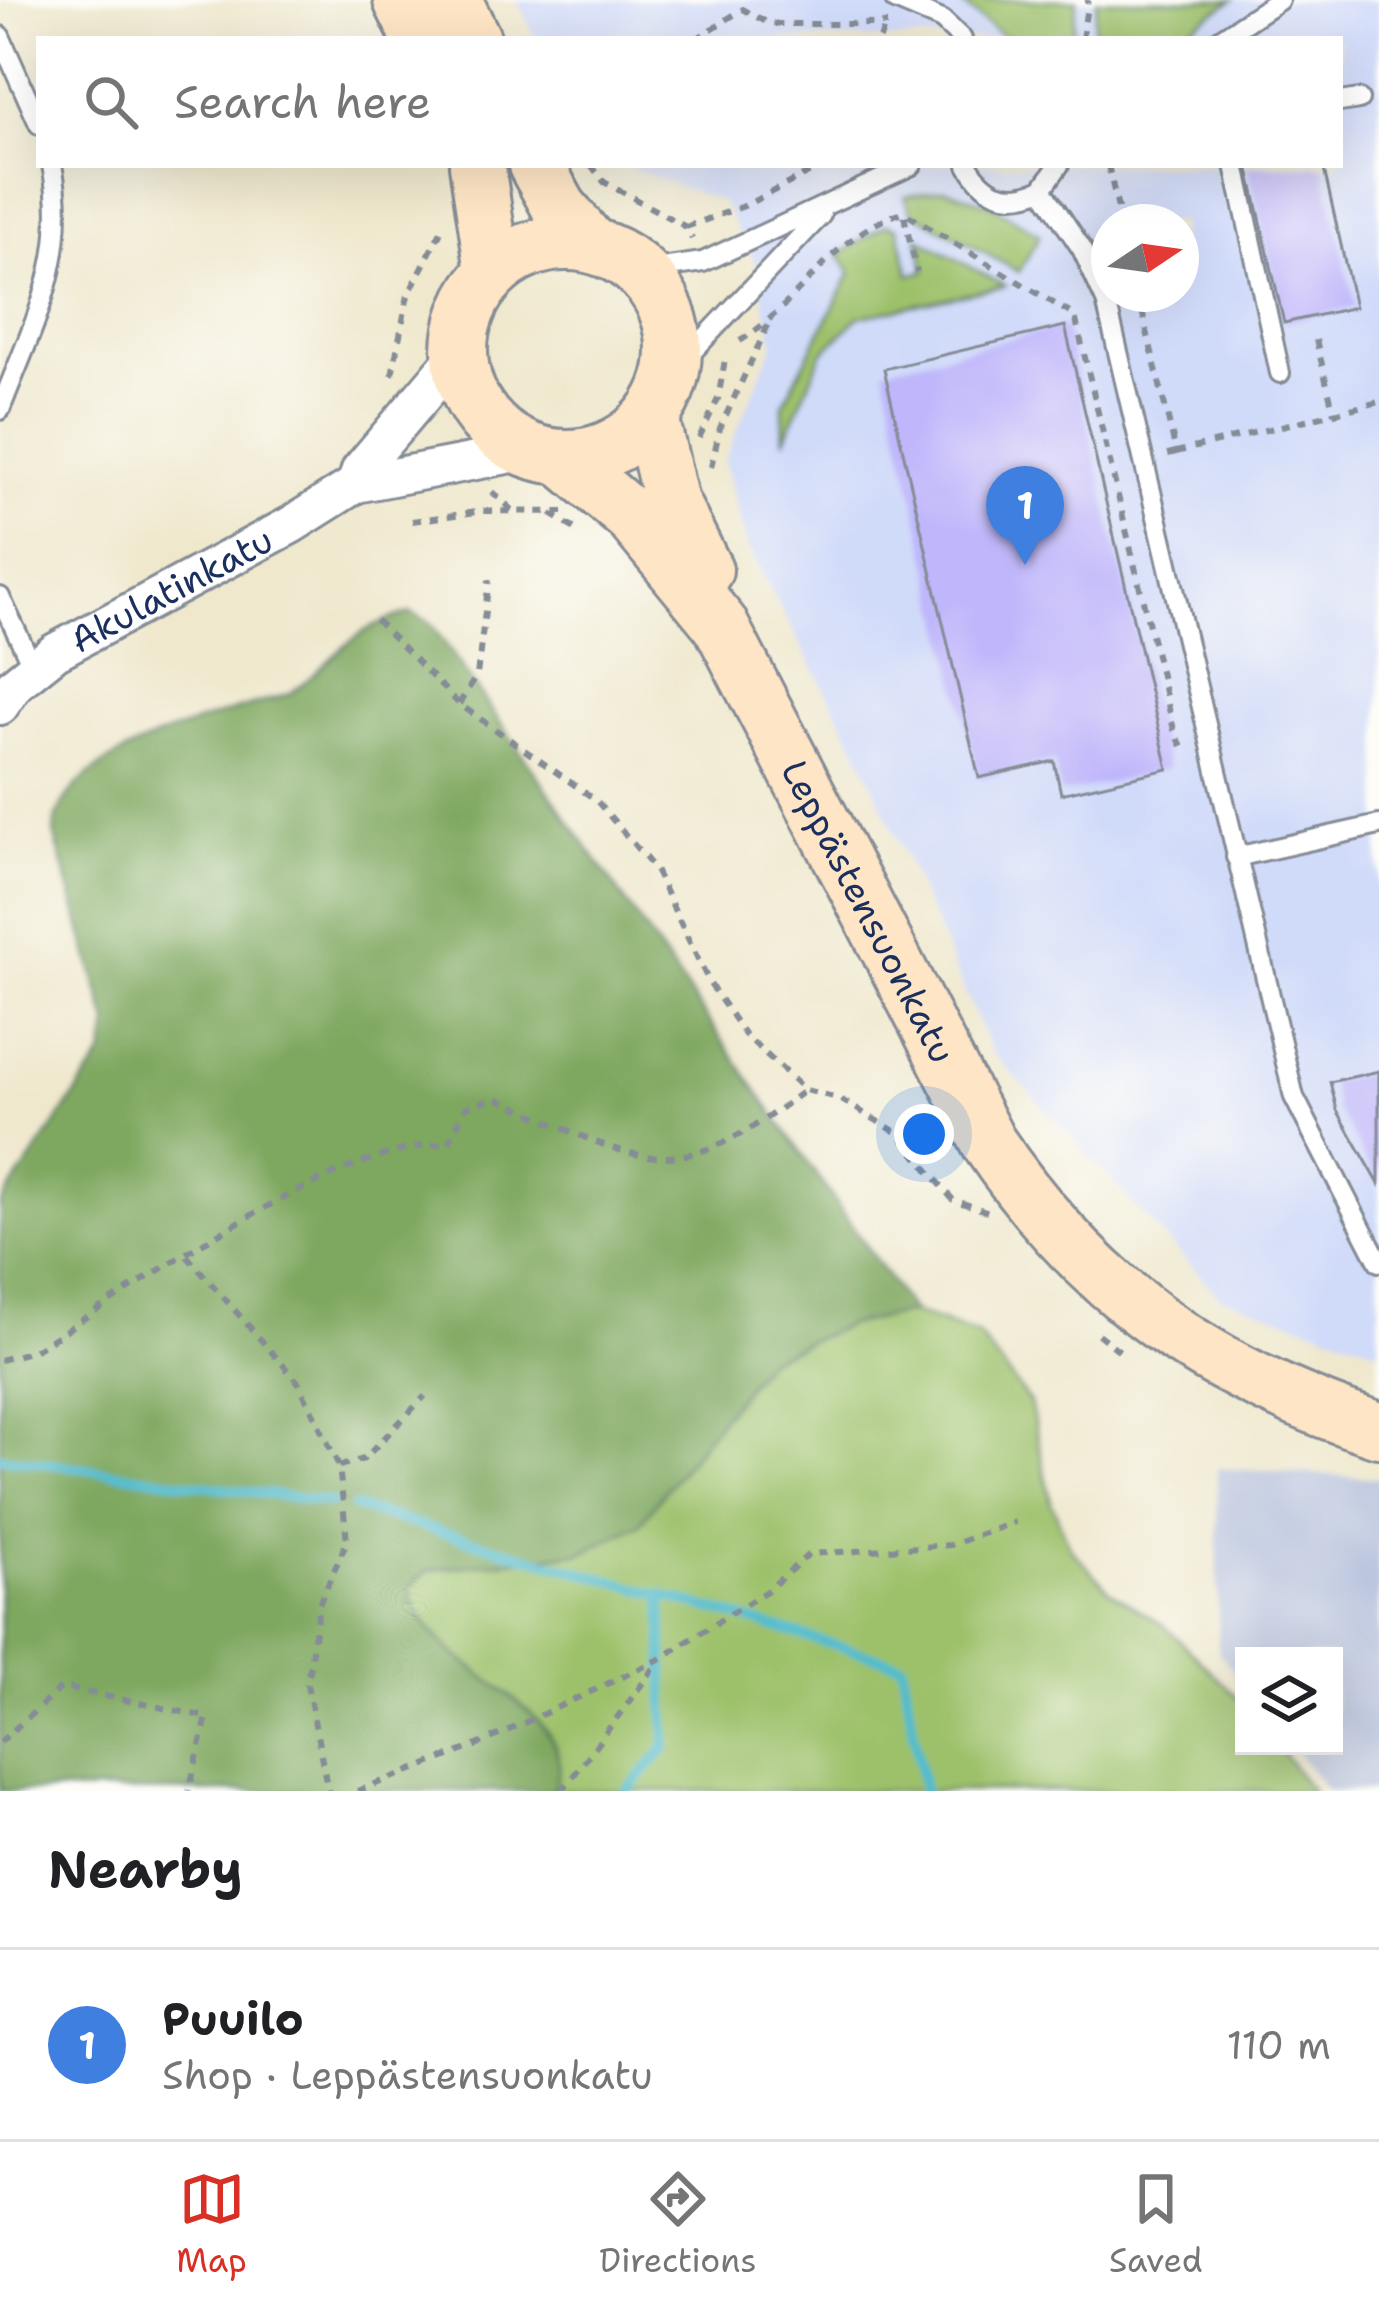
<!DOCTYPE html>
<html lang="en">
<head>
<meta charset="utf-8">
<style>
  body { margin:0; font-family:"Shantell Sans",sans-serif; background:#f2f2f2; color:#202124 }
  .controls { position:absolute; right:36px; bottom:36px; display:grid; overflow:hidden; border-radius:0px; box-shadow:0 12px 48px #0002 }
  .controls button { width:108px; height:108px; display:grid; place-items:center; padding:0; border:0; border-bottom:3px solid #e0e0e0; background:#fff; color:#202124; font:60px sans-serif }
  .compass { position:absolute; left:1091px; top:204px; width:108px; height:108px; border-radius:50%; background:#fff; box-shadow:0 12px 48px #0002; rotate:77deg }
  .you { position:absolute; left:924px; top:1134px; width:42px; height:42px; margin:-30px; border:9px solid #fff; border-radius:50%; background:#1a73e8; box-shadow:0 0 0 18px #1a73e833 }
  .badge { display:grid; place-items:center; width:78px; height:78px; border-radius:50%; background:#d93025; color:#fff; font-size:39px; font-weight:700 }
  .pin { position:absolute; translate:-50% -99px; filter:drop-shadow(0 3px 6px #0008) }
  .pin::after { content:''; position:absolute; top:63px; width:42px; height:36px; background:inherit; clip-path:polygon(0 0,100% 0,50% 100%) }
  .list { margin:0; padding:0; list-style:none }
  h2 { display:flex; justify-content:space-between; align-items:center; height:156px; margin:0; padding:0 48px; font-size:51px }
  h2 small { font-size:39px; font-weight:400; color:#757577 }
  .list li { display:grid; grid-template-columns:78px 1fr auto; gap:36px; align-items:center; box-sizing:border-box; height:192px; padding:0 48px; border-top:3px solid #e0e0e0 }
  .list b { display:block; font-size:45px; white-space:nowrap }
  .list p { margin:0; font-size:39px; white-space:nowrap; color:#757577 }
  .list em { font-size:39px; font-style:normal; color:#757577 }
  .icon { flex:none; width:66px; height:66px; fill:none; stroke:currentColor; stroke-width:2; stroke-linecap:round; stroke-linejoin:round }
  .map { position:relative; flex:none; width:1379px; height:1791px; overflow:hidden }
  .search { position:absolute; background:#fff; box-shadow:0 12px 48px #0002; left:36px; right:36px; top:36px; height:132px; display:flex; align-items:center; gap:30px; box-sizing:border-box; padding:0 42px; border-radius:0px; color:#757577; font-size:45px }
  .sheet { height:348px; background:#fff }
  nav { display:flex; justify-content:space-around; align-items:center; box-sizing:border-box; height:168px; border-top:3px solid #e0e0e0; background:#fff; font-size:33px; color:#757577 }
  nav a { display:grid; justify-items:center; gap:6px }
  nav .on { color:#d93025 }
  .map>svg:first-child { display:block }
</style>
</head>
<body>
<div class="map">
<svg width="1379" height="1791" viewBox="0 0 1379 1791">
  <rect width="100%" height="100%" fill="#fdfcf7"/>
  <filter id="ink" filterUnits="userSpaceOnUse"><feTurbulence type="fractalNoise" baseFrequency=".00833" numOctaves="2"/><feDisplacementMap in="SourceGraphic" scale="24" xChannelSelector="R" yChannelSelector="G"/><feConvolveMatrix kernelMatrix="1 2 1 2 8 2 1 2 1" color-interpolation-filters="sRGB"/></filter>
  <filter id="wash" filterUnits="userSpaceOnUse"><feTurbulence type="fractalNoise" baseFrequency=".004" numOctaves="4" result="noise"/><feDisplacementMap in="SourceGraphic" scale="48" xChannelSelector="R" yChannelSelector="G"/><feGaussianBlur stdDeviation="2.7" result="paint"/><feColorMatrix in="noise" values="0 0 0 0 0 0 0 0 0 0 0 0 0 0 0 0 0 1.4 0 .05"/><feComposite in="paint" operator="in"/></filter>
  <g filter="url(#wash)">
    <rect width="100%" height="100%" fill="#efe8cd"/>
    <path fill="#d0daf9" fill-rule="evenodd" d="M517,0H1379V1350L1219,1296L991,1051L856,746L747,547L724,461L774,343L755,263L722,202L623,165H1340V39H536ZM1109,222H1181V294H1109Z"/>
    <path fill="#bac4de" d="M1217,1468L1379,1478V1791H1327L1292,1746H1334V1656H1244V1685L1218,1651Z"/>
    <path fill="#9dc16b" stroke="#5c7864" stroke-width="3" d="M956,0H1077L1072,39H1007Z
      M1097,0H1233L1173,39H1093Z
      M945,189L988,203L1040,235L1019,272L912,212L905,196Z
      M887,224L898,228L910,275L925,271L918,238L1005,286L859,317L822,353L784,441L783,404L851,273L839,255Z
      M912,1312L978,1335L1030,1403L1051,1502L1071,1549L1110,1591L1165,1626L1244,1704V1746H1277L1312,1791H554C556,1783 560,1771 559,1763C553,1700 427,1665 409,1588L428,1570L583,1552L639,1524L767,1359L847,1325Z"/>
    <path fill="#7ea75f" stroke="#4c6b5e" stroke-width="3" d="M411,613L430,622L912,1312L847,1325L767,1359L639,1524L583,1552L428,1570L409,1588C424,1666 552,1694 559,1763C560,1771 556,1783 554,1791H0V1205L104,1053L108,1023L54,833C58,751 222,716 289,694C334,663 351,625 411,613Z"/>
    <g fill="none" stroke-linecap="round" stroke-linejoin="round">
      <path stroke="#52bcce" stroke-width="10" d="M0,1457L332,1503
        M354,1507L902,1664L924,1791
        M627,1791L666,1747L662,1594"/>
    </g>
    <g id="blocks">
      <path fill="#bfb6fb" d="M1248,165H1323L1355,307L1284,323Z
        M1065,326L1168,769L1061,794L1054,761L979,778L884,369Z
        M1379,1071V1184L1337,1110L1330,1082Z"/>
    </g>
  </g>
  <g filter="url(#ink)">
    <use href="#blocks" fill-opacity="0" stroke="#858c96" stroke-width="3"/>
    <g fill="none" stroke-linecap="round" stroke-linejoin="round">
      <g stroke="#858c96" stroke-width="24">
        <path id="service" d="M895,0L942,20L962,39
          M0,36L39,124
          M1220,39L1279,0
          M1340,102L1359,99
          M968,165C986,196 1010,203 1042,189L1059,165
          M1235,165L1280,373
          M1042,189L1082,249L1106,301L1294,1097L1379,1262
          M641,271L703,262L912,165
          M673,372L821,215
          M0,410C32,326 71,258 52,165
          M0,597L33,667
          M1236,857L1379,825"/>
      </g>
      <g stroke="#858c96" stroke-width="42">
        <g id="minor">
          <path d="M356,484L360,470L459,353"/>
          <path id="s1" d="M0,706L15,684L55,652L291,525L356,484L528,451"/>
        </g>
      </g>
      <g stroke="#858c96" stroke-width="60">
        <g id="secondary">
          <path d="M401,0L420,39"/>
          <path d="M454,0L473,39"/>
          <path d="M477,165L493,271"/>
          <path d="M536,165L559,207L590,244"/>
          <circle cx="567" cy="350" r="107"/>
          <path d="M651,417L671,502L705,570"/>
          <path id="s2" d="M561,457L632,517L720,624L988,1142C1090,1293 1207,1373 1379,1430"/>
        </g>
      </g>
      <path stroke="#858c96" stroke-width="6" stroke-dasharray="9 9" stroke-linecap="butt" d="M696,39L743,9L770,24H887
        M880,39L884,28
        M1082,39L1088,0
        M591,165L604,182L686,227L692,239
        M1108,165L1121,222
        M904,216L917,272
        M686,227L744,206L824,165
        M1138,294L1176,452L1168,454
        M1316,340L1334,413
        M740,341C803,302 826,238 903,212L1075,316L1174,730L1182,746
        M392,375L408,295L441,231
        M699,438L718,399L726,354
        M1176,452L1379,402
        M711,467L720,428L768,325
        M492,492L514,511
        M551,514L578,531
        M412,521L483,511L563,512
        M376,620L459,704L596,800L654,868L710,984L745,1035L805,1090L838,1098L898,1133L953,1200L989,1212
        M459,704L477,675L489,580
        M187,1256L298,1382L339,1466L347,1541L319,1604L307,1684L328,1791
        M1098,1334L1125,1355
        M0,1360L33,1351C133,1289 334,1144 448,1144L466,1107L496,1098C638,1160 670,1195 805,1090
        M339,1466L364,1459L425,1396
        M0,1742L62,1687L207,1717L189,1791
        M357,1791L473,1747L660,1659L768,1590L809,1554L951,1545L1015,1522
        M562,1791L657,1664"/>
      <use href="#service" stroke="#fff" stroke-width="18"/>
      <use href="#minor" stroke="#fff" stroke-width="36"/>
      <use href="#secondary" stroke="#fee5c5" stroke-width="54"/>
    </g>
  </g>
  <g text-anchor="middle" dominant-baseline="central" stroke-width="10" stroke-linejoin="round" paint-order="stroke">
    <g font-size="36" fill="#1b2f5e" stroke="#fdfcf7">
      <text stroke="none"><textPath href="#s1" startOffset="210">Akulatinkatu</textPath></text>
      <text stroke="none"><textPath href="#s2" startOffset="555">Leppästensuonkatu</textPath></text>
    </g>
  </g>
</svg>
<div class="controls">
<button><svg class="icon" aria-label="layers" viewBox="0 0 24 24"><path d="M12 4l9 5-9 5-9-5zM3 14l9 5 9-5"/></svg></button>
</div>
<svg class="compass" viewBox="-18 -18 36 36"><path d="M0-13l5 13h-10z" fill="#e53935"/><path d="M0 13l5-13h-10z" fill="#757577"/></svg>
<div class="you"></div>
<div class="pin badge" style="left:1025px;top:565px;background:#3f7fe0">1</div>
<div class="search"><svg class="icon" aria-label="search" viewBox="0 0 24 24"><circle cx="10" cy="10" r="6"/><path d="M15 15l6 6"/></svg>Search here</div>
</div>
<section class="sheet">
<h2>Nearby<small></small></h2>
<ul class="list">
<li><span class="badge" style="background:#3f7fe0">1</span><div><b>Puuilo</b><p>Shop · Leppästensuonkatu</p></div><em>110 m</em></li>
</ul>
</section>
<nav>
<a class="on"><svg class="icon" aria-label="map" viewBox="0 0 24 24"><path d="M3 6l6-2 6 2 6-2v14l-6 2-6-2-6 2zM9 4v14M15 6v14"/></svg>Map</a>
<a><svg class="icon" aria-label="directions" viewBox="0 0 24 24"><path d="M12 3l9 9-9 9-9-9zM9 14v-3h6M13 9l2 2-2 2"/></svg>Directions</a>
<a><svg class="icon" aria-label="saved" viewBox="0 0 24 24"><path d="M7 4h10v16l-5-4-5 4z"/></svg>Saved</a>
</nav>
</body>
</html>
